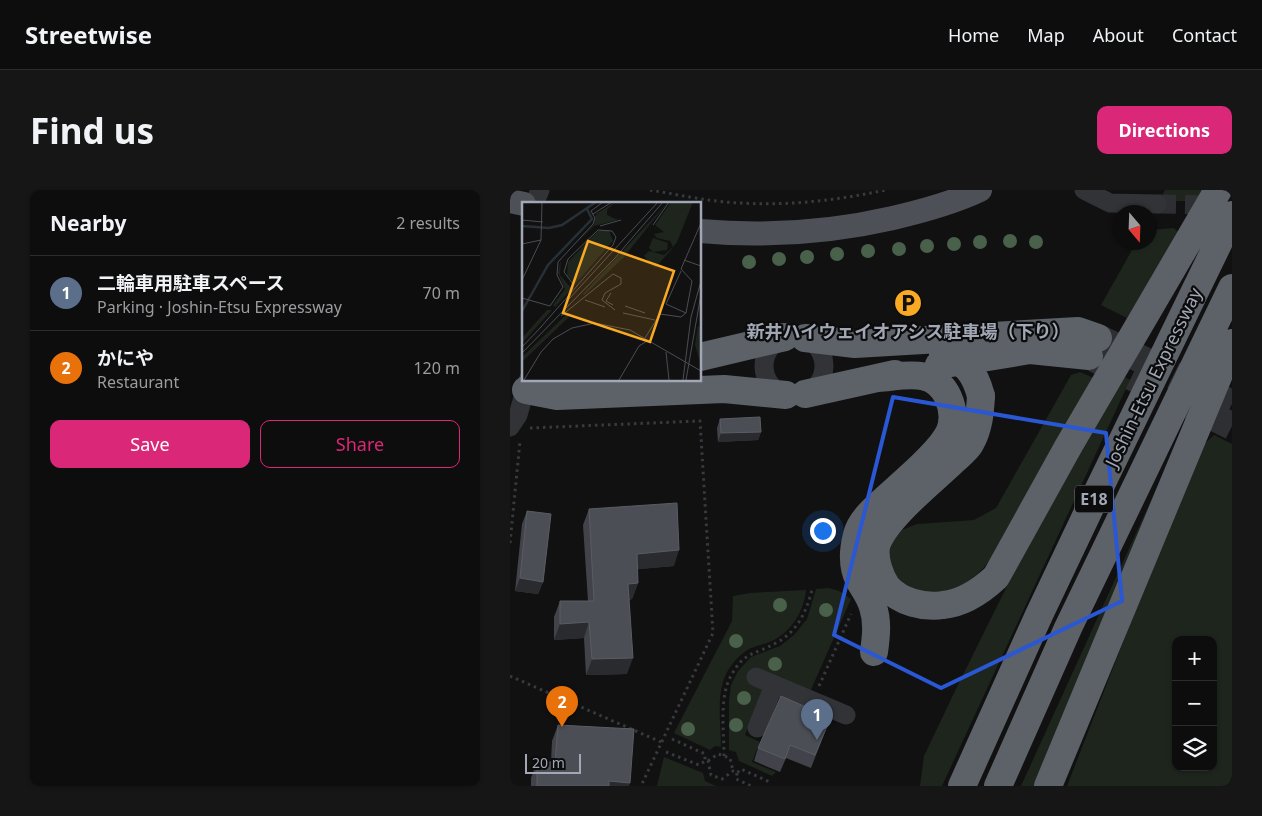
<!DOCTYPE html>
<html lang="en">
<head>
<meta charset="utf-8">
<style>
  body { margin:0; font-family:"Noto Sans","Noto Sans JP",sans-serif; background:#161617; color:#f1f3f6 }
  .controls { position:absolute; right:15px; bottom:15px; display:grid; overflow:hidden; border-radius:10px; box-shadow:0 1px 4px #0004 }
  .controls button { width:45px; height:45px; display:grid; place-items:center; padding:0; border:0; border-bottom:1px solid #2d2d2e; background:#0d0d0e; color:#f1f3f6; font:25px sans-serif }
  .compass { position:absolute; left:602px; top:15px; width:45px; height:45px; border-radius:50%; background:#0d0d0e; box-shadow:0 1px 4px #0004; rotate:161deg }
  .scale { position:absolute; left:15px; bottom:12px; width:56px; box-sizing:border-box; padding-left:5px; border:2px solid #a1a7b4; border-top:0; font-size:14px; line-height:18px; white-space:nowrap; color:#a1a7b4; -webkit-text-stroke:4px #0c0c0d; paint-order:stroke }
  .you { position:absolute; left:312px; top:340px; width:18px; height:18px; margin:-12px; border:4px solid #fff; border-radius:50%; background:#1a73e8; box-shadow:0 0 0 8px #1a73e833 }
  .badge { display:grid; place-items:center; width:32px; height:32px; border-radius:50%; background:#db2777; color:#fff; font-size:16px; font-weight:700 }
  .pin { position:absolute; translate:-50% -41px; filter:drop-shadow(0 1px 2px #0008) }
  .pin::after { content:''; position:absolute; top:26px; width:18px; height:15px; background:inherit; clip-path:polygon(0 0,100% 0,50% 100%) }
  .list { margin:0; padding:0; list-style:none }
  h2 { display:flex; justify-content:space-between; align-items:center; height:65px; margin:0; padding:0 20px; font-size:21px }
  h2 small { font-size:16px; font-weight:400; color:#9a9c9e }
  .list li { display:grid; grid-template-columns:32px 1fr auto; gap:15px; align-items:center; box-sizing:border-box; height:75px; padding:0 20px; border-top:1px solid #2d2d2e }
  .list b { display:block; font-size:19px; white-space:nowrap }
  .list p { margin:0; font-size:16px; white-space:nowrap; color:#9a9c9e }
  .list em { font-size:16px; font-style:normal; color:#9a9c9e }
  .actions { display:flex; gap:10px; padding:15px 20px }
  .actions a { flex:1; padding:11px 0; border:1px solid #db2777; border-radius:10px; text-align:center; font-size:18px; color:#db2777 }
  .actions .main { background:#db2777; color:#fff }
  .icon { flex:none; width:28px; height:28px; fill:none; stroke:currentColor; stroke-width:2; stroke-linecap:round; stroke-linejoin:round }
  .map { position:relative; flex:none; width:722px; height:596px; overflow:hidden; border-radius:10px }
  header { display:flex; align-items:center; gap:30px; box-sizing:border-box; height:70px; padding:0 25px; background:#0d0d0e; border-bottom:1px solid #2d2d2e }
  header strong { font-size:24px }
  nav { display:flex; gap:28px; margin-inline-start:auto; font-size:18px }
  .intro { display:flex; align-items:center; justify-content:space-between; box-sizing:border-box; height:120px; padding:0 30px }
  h1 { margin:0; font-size:35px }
  .button { padding:12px 22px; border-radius:10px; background:#db2777; color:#fff; font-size:18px; font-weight:700 }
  main { display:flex; gap:30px; padding:0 30px }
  aside { flex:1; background:#0d0d0e; border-radius:10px; box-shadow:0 1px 4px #0004 }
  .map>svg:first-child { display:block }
</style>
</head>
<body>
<header>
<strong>Streetwise</strong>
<nav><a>Home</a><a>Map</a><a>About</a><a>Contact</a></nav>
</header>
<div class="intro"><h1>Find us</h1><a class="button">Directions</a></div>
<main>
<aside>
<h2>Nearby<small>2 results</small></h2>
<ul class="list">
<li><span class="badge" style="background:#5c6f8a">1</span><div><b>二輪車用駐車スペース</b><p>Parking · Joshin-Etsu Expressway</p></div><em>70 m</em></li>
<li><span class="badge" style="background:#e8710a">2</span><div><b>かにや</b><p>Restaurant</p></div><em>120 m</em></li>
</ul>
<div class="actions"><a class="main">Save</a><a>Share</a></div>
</aside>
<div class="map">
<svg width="722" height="596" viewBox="0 0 722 596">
  <rect width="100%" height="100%" fill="#111112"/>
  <path fill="#1d251d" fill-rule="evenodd" d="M655,0H694L688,11H649Z
    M664,38L669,43L617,128L591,115L626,53L640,52V40Z
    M570,182L586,189L483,366C468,387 453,396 430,408C396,398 390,401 378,365L383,351L392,340L407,334L464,330L486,318L561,185Z
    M611,185L620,190L432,596H410L414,566L445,501L501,388Z
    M704,245L722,254V587L718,596H557L688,260ZM666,450H703V577H666Z
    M668,251L527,596H511Z
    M319,398L329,401L341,409L300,502L254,499L235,545L250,552L242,572L266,582L262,586L229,571L226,562L219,560V510L221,495L228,481L241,467L270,456L284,445L297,429L306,399Z
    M296,400C294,420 283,440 264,450C256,454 247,455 239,459C228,465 216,480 213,492C207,512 211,537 211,557L205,556L200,560L164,543L222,431L223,406L240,403Z
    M154,567L193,583L195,591L206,596H147Z"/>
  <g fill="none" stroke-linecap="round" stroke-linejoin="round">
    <path stroke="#2e2f32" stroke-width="19" stroke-dasharray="19 9" stroke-linecap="butt" d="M647,14L708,15"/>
    <path stroke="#2e2f32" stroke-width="28" stroke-dasharray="28 14" stroke-linecap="butt" d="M588,148L722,214
      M584,168L722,236"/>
    <path stroke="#373a3e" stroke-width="3" stroke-dasharray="2.5 4" stroke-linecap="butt" d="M140,0C170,5 201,12 231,13C280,16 328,10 376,0
      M20,238L190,231L203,443L131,596
      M0,353L10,251
      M0,486L151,552
      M309,496L341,424
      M162,549L195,564V571H198L201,585L212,589L223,581L227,583L231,579L262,593
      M156,562L189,575L195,571
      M214,566C214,543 209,506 221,486C234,461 245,465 266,453C288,441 296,422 302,400
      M198,571L208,564L220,568L223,581
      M227,583L226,589L241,596"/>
    <path stroke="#313337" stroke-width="19" d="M574,0L600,13L647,14
      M24,14L30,0
      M254 176a30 30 0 1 1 60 0a30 30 0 1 1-60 0Z
      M0,237L8,225L18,190
      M246,487L336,525
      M247,538L264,495"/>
    <path stroke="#4d5056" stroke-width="24" d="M0,11L14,14
      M190,41C257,47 318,43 383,28C413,21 443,13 470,0"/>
    <path stroke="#5d6168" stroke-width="28" d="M295,148L345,154L568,141L588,148
      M190,167L275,147
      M429,175L520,160L579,166
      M16,200L47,206L214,199L276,205
      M295,204L385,184
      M471,206C470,223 469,238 460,254C456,261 447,267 441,273C421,292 372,331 366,357C364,370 370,387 377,397C390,412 414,418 433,415C454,413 471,401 486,387L558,257L708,0
      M364,462C366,447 368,432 363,417C360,406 354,399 349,390C342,376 343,360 347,345C350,332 362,321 372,312C390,295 431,262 440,241C444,230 443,218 438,207C424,177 395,186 368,188
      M452,596L529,425L587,303L722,25
      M488,596L558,438L722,98
      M538,596L722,153"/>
    <path stroke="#5d6168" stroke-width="28" d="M433,164C456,171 465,183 471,206"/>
  </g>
  <g fill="#49604a">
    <circle cx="500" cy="51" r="7"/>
    <circle cx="470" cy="52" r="7"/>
    <circle cx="526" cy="52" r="7"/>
    <circle cx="444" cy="54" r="7"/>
    <circle cx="417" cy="56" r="7"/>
    <circle cx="389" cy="59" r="7"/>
    <circle cx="358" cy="61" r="7"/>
    <circle cx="327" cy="64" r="7"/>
    <circle cx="297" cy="67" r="7"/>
    <circle cx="269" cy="69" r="7"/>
    <circle cx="239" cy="72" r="7"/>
    <circle cx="270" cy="415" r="7"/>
    <circle cx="316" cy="420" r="7"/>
    <circle cx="226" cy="451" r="7"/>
    <circle cx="265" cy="474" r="7"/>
    <circle cx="234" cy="508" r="7"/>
    <circle cx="226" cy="535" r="7"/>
    <circle cx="178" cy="539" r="7"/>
  </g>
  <path fill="#42434a" d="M210,229L251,242L248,250L208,252L207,238Z
    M79,319L164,376L127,379L128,393L122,409L119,410L117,484L76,485L74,448L44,450V427L50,411H78L73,335Z
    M17,321L33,392L28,404L5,401L12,334Z
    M294,523L318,534L301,578L276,568L270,582L244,571L248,558Z
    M48,535L119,596H21V588L27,572H41L42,551Z"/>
  <path fill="#2a2b2f" d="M251,242L248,250L208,252L211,243Z
    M169,360L164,376L121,380L127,364Z
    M10,388L33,392L28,404L5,401Z
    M128,393L122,409L112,410L118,394Z
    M79,432L74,448L44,450L50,434Z
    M123,468L117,484L76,485L82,469Z
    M99,591L120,593L119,596H97Z"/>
  <path fill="#4c4e55" stroke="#5a5c64" d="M250,227L251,242L211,243L210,229Z
    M167,313L169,360L127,364L128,393L118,394L123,468L82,469L79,432L50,434V411H84L79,319Z
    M17,321L41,324L33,392L10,388Z
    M271,506L296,517L294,523L318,534L305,565L280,555L275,569L248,558Z
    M48,535L124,539L120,593L99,591V596H27V572H45Z"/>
  <path fill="none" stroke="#2a57d4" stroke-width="4" stroke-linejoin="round" d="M383,207L596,243L612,411L431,498L324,445Z"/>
  <defs>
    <g id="parking-disc" transform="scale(1.4375)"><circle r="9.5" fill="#f9aa22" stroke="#0c0c0d"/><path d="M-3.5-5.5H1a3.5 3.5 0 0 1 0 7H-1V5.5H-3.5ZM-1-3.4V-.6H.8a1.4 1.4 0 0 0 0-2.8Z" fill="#111"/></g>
  </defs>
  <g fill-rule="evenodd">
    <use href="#parking-disc" x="398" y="113"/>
  </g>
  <g text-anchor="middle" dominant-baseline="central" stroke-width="4.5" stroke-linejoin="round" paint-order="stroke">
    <rect fill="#0c0c0d" stroke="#747882" stroke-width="1" x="565" y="295.5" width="38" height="27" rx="4"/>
    <g font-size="16" font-weight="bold" fill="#a1a7b4">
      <text x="584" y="309">E18</text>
    </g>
    <g font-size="18" font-weight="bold" fill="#a1a7b4" stroke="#0c0c0d">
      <text x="398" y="141">新井ハイウェイオアシス駐車場（下り）</text>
    </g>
    <g font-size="18" fill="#a1a7b4" stroke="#0c0c0d">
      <text transform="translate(643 187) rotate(-64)">Joshin-Etsu Expressway</text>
    </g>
  </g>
  <g transform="translate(12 12)">
    <rect width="179" height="179" fill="#111112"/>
    <path d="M93,0L85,8V13L96,18L72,24L49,46L72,22L74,12ZM146,0L102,55L62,93L61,92ZM149,0H171L155,40L149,48L133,66L122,54L127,49L142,53L151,45L148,39L135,36L132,32L142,30L133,23ZM87,28L91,39L53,82L45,73L46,60L76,29ZM131,36L146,41L145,48L131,50L127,46ZM39,56L38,73L50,87L33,105L31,103L43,87L36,71ZM25,108H30L0,141V136ZM46,111L50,112L0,160V155ZM176,124L179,125V163L173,143Z" fill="#1d251d"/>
    <path fill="none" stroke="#273036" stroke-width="2.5" d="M0,24L27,26L40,23L74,0M0,109L26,63L70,17L65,7"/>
    <path fill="none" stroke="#4b4d53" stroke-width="1" d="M71,12L90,0M0,18L21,20M131,23L147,0M78,24L99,18M0,42L19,38M162,58L179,64M159,69L144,102L164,111M0,78L19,38L20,0M89,91L84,99L91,103M0,96L28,104M47,97L136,0M63,98L83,105M28,104L41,85L35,73L36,60L71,22L73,16L69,9L81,0M103,104L123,111M101,111L133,118M39,114L91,72L99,76V82L83,91L80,98L93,108M18,126L91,43L94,35L90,29L76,28L46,57L42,70L51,82M123,136L138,112L159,115L164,111L170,79L159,67L179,21M0,145L20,124M144,150L147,178M0,151L93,56L141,0M2,178L19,150L31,137L50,126L73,121L108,128L179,169M97,178L117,144L125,139M161,178L169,115L179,79M164,178L179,92"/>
    <path fill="#f9aa22" fill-opacity="0.15" stroke="#f9aa22" stroke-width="2.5" d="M66,39L152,69L128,140L41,111Z"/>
    <rect width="179" height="179" fill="none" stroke="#a1a7b4" stroke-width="2.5"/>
  </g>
</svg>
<div class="controls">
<button>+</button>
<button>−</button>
<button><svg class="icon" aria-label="layers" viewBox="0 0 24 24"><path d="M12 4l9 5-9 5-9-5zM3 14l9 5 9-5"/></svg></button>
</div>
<svg class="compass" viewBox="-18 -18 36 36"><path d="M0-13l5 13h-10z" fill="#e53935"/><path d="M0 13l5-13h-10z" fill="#9a9c9e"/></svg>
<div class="scale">20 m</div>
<div class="you"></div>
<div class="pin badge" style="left:307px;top:550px;background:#5c6f8a">1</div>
<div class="pin badge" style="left:52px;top:537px;background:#e8710a">2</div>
</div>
</main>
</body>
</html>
